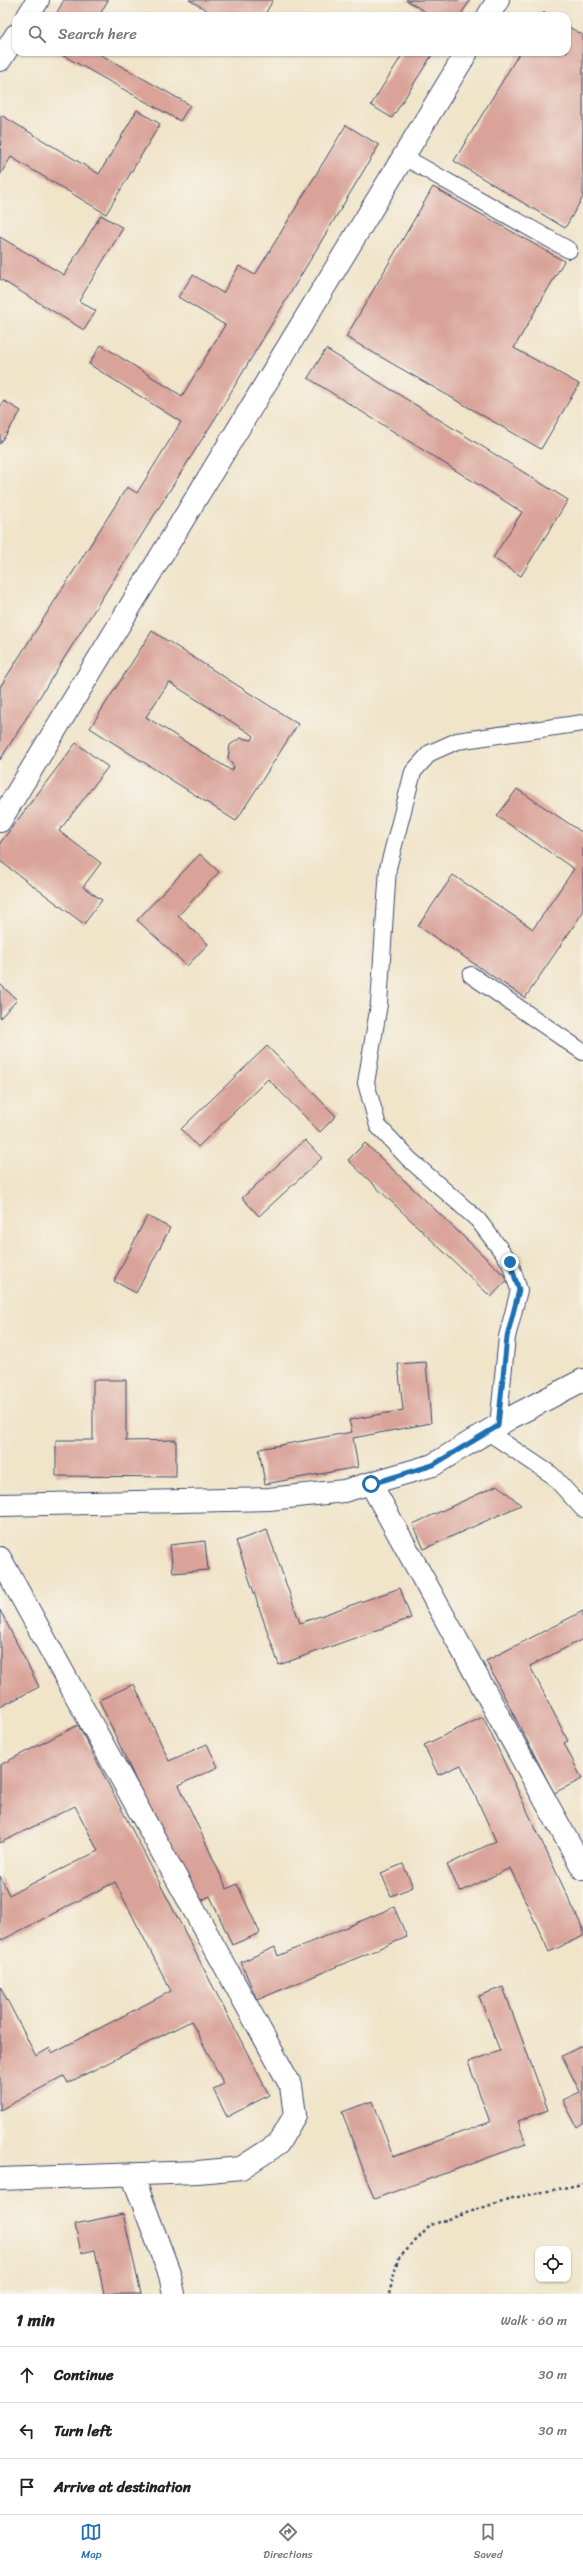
<!DOCTYPE html>
<html lang="en">
<head>
<meta charset="utf-8">
<style>
  body { margin:0; font-family:Sriracha,sans-serif; background:#f6f6f6; color:#222 }
  .controls { position:absolute; right:12px; bottom:12px; display:grid; overflow:hidden; border-radius:8px; box-shadow:0 1px 3px #0004 }
  .controls button { width:36px; height:36px; display:grid; place-items:center; padding:0; border:0; border-bottom:1px solid #e0e0e0; background:#fff; color:#222; font:20px sans-serif }
  .stop { position:absolute; width:12px; height:12px; margin:-9px; border:3px solid #1f6fb2; border-radius:50%; background:#fff }
  .stop.end { background:#1f6fb2; border-color:#fff; box-shadow:0 1px 4px #0008 }
  .list { margin:0; padding:0; list-style:none }
  h2 { display:flex; justify-content:space-between; align-items:center; height:52px; margin:0; padding:0 16px; font-size:17px }
  h2 small { font-size:13px; font-weight:400; color:#767676 }
  .list li { display:grid; grid-template-columns:26px 1fr auto; gap:12px; align-items:center; box-sizing:border-box; height:56px; padding:0 16px; border-top:1px solid #e0e0e0 }
  .list b { display:block; font-size:15px; white-space:nowrap }
  .list em { font-size:13px; font-style:normal; color:#767676 }
  .icon { flex:none; width:22px; height:22px; fill:none; stroke:currentColor; stroke-width:2; stroke-linecap:round; stroke-linejoin:round }
  .map { position:relative; flex:none; width:583px; height:2294px; overflow:hidden }
  .search { position:absolute; background:#fff; box-shadow:0 1px 3px #0004; left:12px; right:12px; top:12px; height:44px; display:flex; align-items:center; gap:10px; box-sizing:border-box; padding:0 14px; border-radius:12px; color:#767676; font-size:15px }
  .sheet { height:220px; background:#fff }
  nav { display:flex; justify-content:space-around; align-items:center; box-sizing:border-box; height:56px; border-top:1px solid #e0e0e0; background:#fff; font-size:11px; color:#767676 }
  nav a { display:grid; justify-items:center; gap:2px }
  nav .on { color:#1f6fb2 }
  .map>svg:first-child { display:block }
</style>
</head>
<body>
<div class="map">
<svg width="583" height="2294" viewBox="0 0 583 2294">
  <rect width="100%" height="100%" fill="#f7f3e8"/>
  <filter id="ink" filterUnits="userSpaceOnUse"><feTurbulence type="fractalNoise" baseFrequency=".025" numOctaves="2"/><feDisplacementMap in="SourceGraphic" scale="8" xChannelSelector="R" yChannelSelector="G"/><feConvolveMatrix kernelMatrix="1 2 1 2 8 2 1 2 1" color-interpolation-filters="sRGB"/></filter>
  <filter id="wash" filterUnits="userSpaceOnUse"><feTurbulence type="fractalNoise" baseFrequency=".012" numOctaves="4" result="noise"/><feDisplacementMap in="SourceGraphic" scale="16" xChannelSelector="R" yChannelSelector="G"/><feGaussianBlur stdDeviation="0.9" result="paint"/><feColorMatrix in="noise" values="0 0 0 0 0 0 0 0 0 0 0 0 0 0 0 0 0 1.4 0 .05"/><feComposite in="paint" operator="in"/></filter>
  <g filter="url(#wash)">
    <rect width="100%" height="100%" fill="#f0e4c9"/>
    <g id="blocks">
      <path fill="#d9a399" fill-rule="evenodd" d="M64,0H108L99,16H55Z
        M189,0H273L264,16H217Z
        M406,0H470L460,16H432Z
        M544,12L551,16H542Z
        M567,26L583,35V197L565,228L454,161L520,52H567Z
        M57,52H96L190,105L180,121Z
        M404,52H434L392,118L371,105Z
        M137,110L160,124L106,214L11,157L0,175L1,115L99,174Z
        M346,125L379,145L216,417L0,760V687L127,487L137,493L181,422L89,364L101,345L182,396L225,325L178,297L193,275L223,293L239,266L255,275Z
        M433,187L564,261L514,348L579,384L541,449L346,337Z
        M101,215L123,228L79,301L96,311L84,330L0,279V237L64,275Z
        M326,349L568,500L521,576L493,558L522,512L308,378Z
        M4,401L21,411L0,444V407Z
        M152,631L298,724L236,821L90,728ZM169,682L254,736L252,740L240,738L230,745L228,758L234,767L232,771L146,717Z
        M76,743L108,767L59,831L101,863L83,887L102,900L84,924L0,861V843Z
        M517,789L583,833V912L525,998L418,926L453,875L533,929L574,869L497,816Z
        M200,854L219,872L178,916L208,944L187,966L137,920Z
        M0,984L17,1000L0,1018Z
        M267,1046L336,1116L320,1132L268,1079L198,1147L181,1129Z
        M305,1140L322,1158L259,1216L242,1198Z
        M365,1143L508,1279L491,1297L348,1160Z
        M147,1216L170,1228L136,1293L114,1281Z
        M426,1362L431,1423L353,1438L358,1467L265,1484L259,1449L352,1432L349,1420L403,1410L398,1364Z
        M93,1380H126V1441L176,1440V1477L56,1476V1440H93Z
        M498,1485L521,1505L424,1549L413,1524Z
        M267,1530L300,1623L400,1588L411,1618L279,1665L236,1541Z
        M205,1541L208,1570L173,1573L170,1545Z
        M0,1610L39,1687L0,1707Z
        M583,1611V1639L530,1666L568,1741L564,1743L582,1779L554,1793L486,1661Z
        M134,1684L169,1761L207,1744L218,1767L179,1785L227,1889L237,1884L260,1933L232,1945L210,1896L193,1905L99,1700Z
        M483,1717L583,1929V1936L549,1952L510,1868L460,1892L447,1865L496,1841L461,1765L438,1775L424,1745Z
        M78,1725L269,2095L227,2117L213,2089L224,2084L191,2021L68,2083L64,2076L0,2110V1986L36,2056L50,2048L52,2053L171,1991L115,1882L0,1941V1876L9,1895L98,1851L75,1806L0,1843V1765Z
        M403,1864L413,1887L391,1896L381,1873Z
        M394,1907L407,1937L257,2000L241,1962L275,1947L278,1956Z
        M503,1987L548,2110L518,2121L526,2144L374,2199L342,2112L373,2101L393,2157L490,2122L468,2062L500,2051L479,1996Z
        M583,2045V2123L577,2127L563,2100L580,2092L562,2056Z
        M123,2214L141,2294H104L95,2250L81,2253L75,2224Z"/>
    </g>
  </g>
  <g filter="url(#ink)">
    <use href="#blocks" fill-opacity="0" stroke="#3b4a6e" stroke-width="1"/>
    <g fill="none" stroke-linecap="round" stroke-linejoin="round">
      <g stroke="#3b4a6e" stroke-width="18">
        <path id="lane" d="M404,157L569,250
          M471,975L583,1052
          M498,1426L507,1337L519,1290L510,1262L478,1220L409,1159L378,1126L366,1083L379,1004L388,868L413,772L430,753L457,741L583,723
          M488,1432L552,1475L583,1509"/>
      </g>
      <g stroke="#3b4a6e" stroke-width="24">
        <path id="street" d="M28,16L38,0
          M488,16L498,0
          M0,60L16,35
          M0,821L467,52
          M371,1484L583,1869
          M0,1505L269,1499L344,1491L433,1465L510,1418L583,1380
          M0,1558L291,2086L295,2115L278,2144L241,2168L198,2172L0,2179
          M132,2174L170,2275L174,2294"/>
      </g>
      <path stroke="#3b4a6e" stroke-width="2.5" stroke-dasharray="3 3" stroke-linecap="butt" d="M389,2294L398,2259L431,2225L508,2199L583,2184"/>
      <use href="#lane" stroke="#fff" stroke-width="16"/>
      <use href="#street" stroke="#fff" stroke-width="22"/>
    </g>
  </g>
  <g fill="none" stroke-linecap="round" stroke-linejoin="round" filter="url(#ink)">
    <path stroke="#1f6fb2" stroke-width="5" d="M371,1484L433,1465L498,1426L507,1337L519,1290L510,1262"/>
  </g>
</svg>
<div class="controls">
<button><svg class="icon" aria-label="locate" viewBox="0 0 24 24"><circle cx="12" cy="12" r="6"/><path d="M12 2v4M12 18v4M2 12h4M18 12h4"/></svg></button>
</div>
<div class="stop" style="left:371px;top:1484px"></div>
<div class="stop end" style="left:510px;top:1262px"></div>
<div class="search"><svg class="icon" aria-label="search" viewBox="0 0 24 24"><circle cx="10" cy="10" r="6"/><path d="M15 15l6 6"/></svg>Search here</div>
</div>
<section class="sheet">
<h2>1 min<small>Walk · 60 m</small></h2>
<ul class="list">
<li><svg class="icon" aria-label="ahead" viewBox="0 0 24 24"><path d="M12 20V5M6 11l6-6 6 6"/></svg><div><b>Continue</b></div><em>30 m</em></li>
<li><svg class="icon" aria-label="left" viewBox="0 0 24 24"><path d="M17 20v-9H6M10 6l-5 5 5 5"/></svg><div><b>Turn left</b></div><em>30 m</em></li>
<li><svg class="icon" aria-label="arrive" viewBox="0 0 24 24"><path d="M6 21V4h12l-3 4 3 4H6"/></svg><div><b>Arrive at destination</b></div></li>
</ul>
</section>
<nav>
<a class="on"><svg class="icon" aria-label="map" viewBox="0 0 24 24"><path d="M3 6l6-2 6 2 6-2v14l-6 2-6-2-6 2zM9 4v14M15 6v14"/></svg>Map</a>
<a><svg class="icon" aria-label="directions" viewBox="0 0 24 24"><path d="M12 3l9 9-9 9-9-9zM9 14v-3h6M13 9l2 2-2 2"/></svg>Directions</a>
<a><svg class="icon" aria-label="saved" viewBox="0 0 24 24"><path d="M7 4h10v16l-5-4-5 4z"/></svg>Saved</a>
</nav>
</body>
</html>
